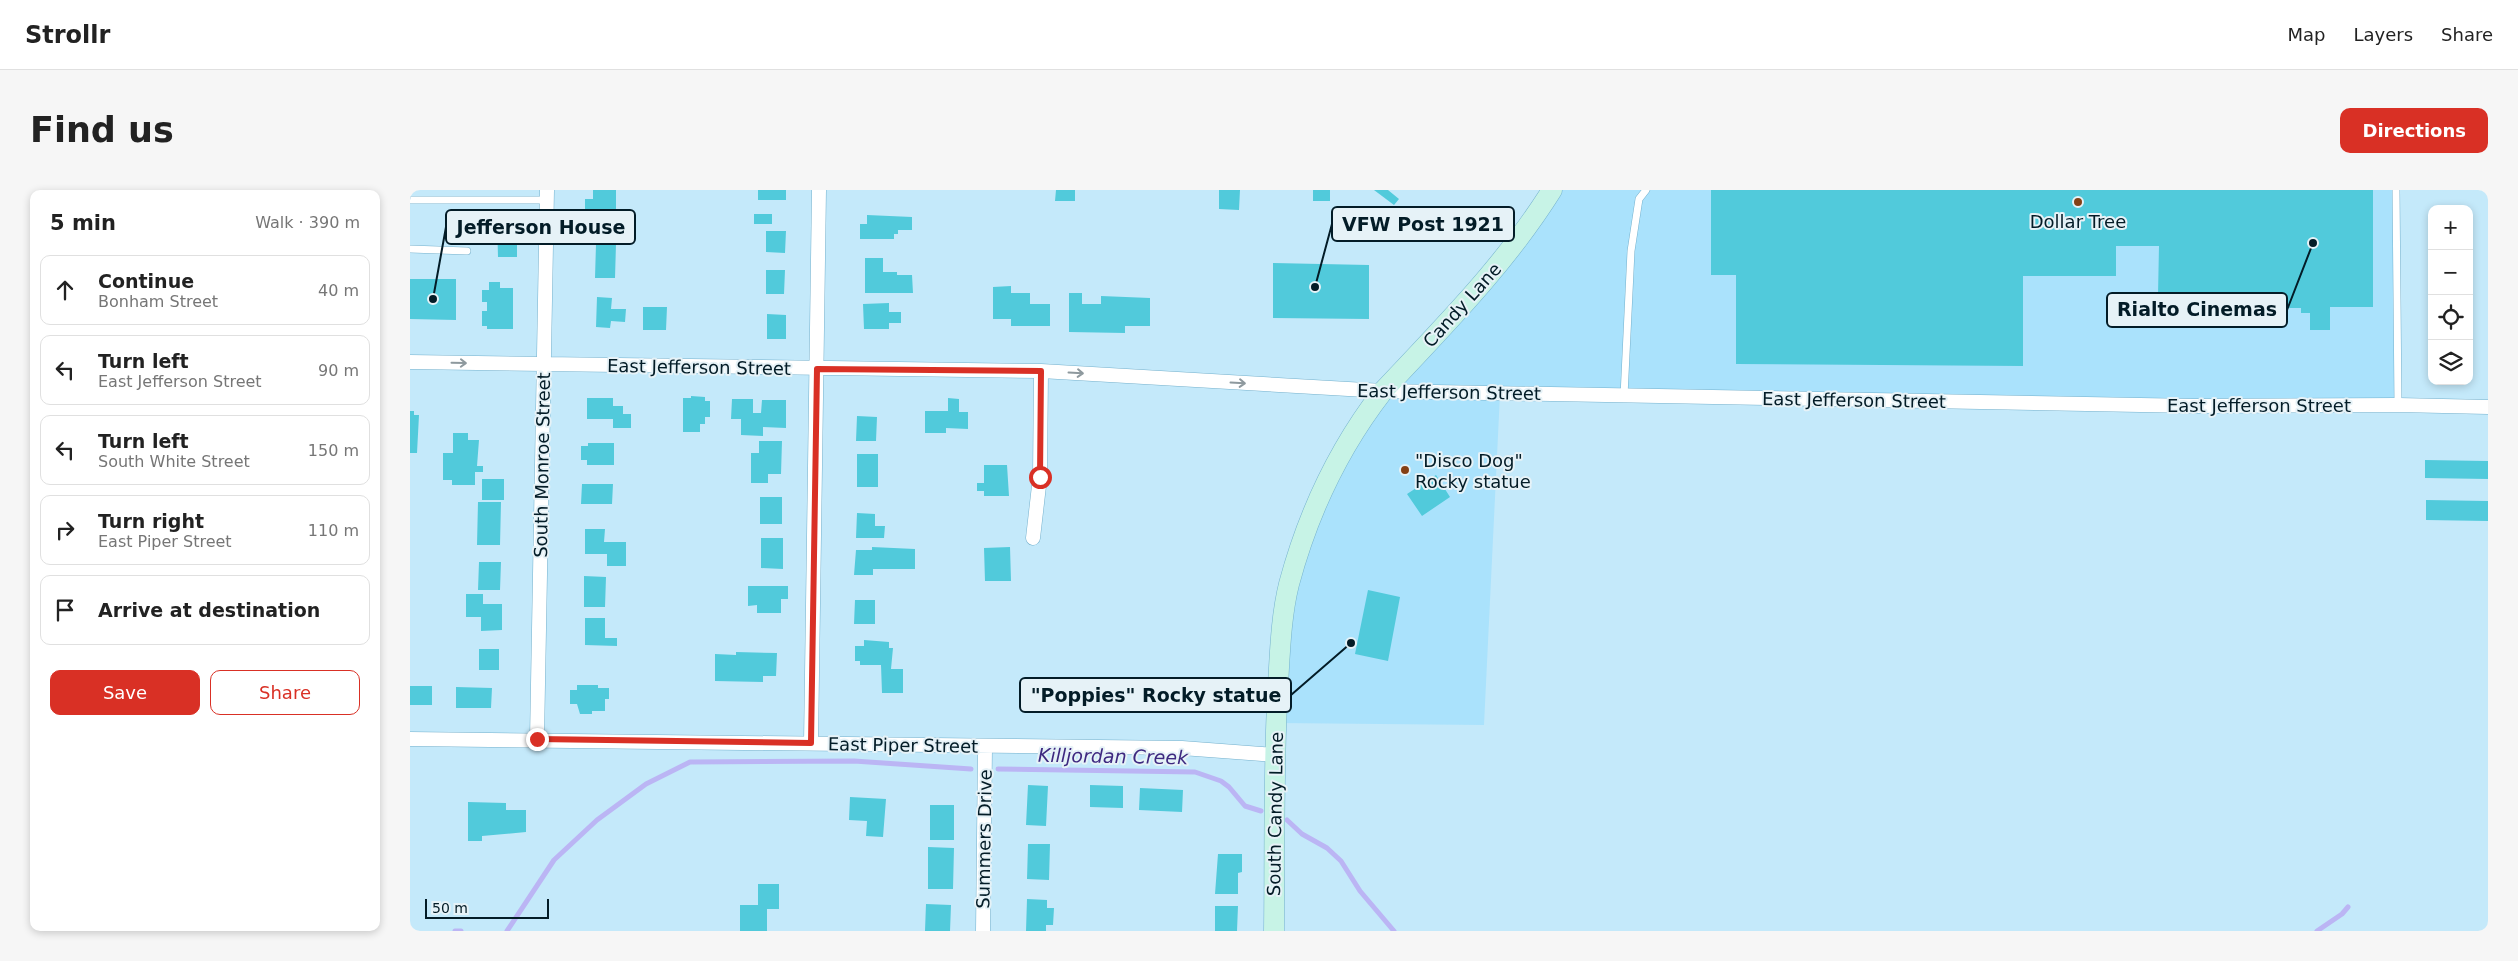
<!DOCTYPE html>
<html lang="en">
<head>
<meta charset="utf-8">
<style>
  body { margin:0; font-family:"DejaVu Sans",sans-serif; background:#f6f6f6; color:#222 }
  .controls { position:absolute; right:15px; top:15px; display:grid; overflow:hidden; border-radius:10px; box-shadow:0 2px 8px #0003 }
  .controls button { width:45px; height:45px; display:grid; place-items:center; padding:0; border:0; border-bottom:1px solid #e0e0e0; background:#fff; color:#222; font:25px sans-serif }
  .scale { position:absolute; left:15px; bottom:12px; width:124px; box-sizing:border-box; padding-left:5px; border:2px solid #031c27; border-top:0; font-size:14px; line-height:18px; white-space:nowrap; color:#031c27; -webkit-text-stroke:4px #e6f2f7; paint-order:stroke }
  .stop { position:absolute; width:15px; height:15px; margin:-11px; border:4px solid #d93025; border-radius:50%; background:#fff }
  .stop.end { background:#d93025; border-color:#fff; box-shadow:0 1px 5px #0008 }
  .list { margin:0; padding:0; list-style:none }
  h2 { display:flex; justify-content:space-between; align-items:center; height:65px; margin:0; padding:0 20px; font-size:21px }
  h2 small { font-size:16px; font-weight:400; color:#767676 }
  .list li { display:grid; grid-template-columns:32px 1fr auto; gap:15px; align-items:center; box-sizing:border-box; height:70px; margin:0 10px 10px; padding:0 10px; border:1px solid #e0e0e0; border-radius:10px }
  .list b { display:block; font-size:19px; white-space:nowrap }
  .list p { margin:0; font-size:16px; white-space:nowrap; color:#767676 }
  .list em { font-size:16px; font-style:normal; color:#767676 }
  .actions { display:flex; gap:10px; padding:15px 20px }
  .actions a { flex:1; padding:11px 0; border:1px solid #d93025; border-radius:10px; text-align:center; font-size:18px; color:#d93025 }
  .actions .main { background:#d93025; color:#fff }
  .icon { flex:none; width:28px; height:28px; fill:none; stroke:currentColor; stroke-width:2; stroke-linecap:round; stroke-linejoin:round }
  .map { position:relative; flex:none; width:2078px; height:741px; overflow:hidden; border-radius:10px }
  header { display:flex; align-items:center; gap:30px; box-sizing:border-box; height:70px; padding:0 25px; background:#fff; border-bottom:1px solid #e0e0e0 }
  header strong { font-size:24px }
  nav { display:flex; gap:28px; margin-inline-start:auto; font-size:18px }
  .intro { display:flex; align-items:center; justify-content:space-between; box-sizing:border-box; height:120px; padding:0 30px }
  h1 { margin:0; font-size:35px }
  .button { padding:12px 22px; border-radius:10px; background:#d93025; color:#fff; font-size:18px; font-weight:700 }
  main { display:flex; gap:30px; padding:0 30px }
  aside { flex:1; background:#fff; border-radius:10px; box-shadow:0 2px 8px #0003 }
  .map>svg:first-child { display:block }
</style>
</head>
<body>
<header>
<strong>Strollr</strong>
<nav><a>Map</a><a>Layers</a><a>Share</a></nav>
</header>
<div class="intro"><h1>Find us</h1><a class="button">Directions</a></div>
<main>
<aside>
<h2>5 min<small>Walk · 390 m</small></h2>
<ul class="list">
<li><svg class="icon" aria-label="ahead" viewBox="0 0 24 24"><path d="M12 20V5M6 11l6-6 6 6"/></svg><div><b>Continue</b><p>Bonham Street</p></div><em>40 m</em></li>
<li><svg class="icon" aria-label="left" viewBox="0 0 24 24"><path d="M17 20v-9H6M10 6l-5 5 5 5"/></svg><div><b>Turn left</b><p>East Jefferson Street</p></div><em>90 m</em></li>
<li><svg class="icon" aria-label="left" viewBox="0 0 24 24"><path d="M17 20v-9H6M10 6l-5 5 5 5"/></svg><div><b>Turn left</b><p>South White Street</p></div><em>150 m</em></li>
<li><svg class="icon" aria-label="right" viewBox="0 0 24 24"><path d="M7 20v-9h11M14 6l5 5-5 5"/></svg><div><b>Turn right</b><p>East Piper Street</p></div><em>110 m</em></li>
<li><svg class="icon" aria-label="arrive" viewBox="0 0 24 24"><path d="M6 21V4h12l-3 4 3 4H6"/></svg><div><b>Arrive at destination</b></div></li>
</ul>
<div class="actions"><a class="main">Save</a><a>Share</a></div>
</aside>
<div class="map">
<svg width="2078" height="741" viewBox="0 0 2078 741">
  <rect width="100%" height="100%" fill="#c4e9fa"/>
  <path fill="#aae2fc" d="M1142,0H1987L1988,215L1090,204L1074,535L867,533L873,438L924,275Z"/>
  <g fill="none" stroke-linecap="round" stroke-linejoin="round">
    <path stroke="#bbb5f4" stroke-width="5" d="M588,579L785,582L811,591L819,597L835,616L851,621
      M877,630L892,644L917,658L931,671L950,701L984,741
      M45,741H51
      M97,741L144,670L187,630L236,594L280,572L444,571L561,579
      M1907,741L1932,724L1938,717"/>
  </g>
  <path fill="#51cadb" d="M183,0H206V30H175V9H183Z
    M348,0H376V10H348Z
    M646,0H665V11H645Z
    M809,0H830L829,20L809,19Z
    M903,0H920V11H903Z
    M964,0H978L989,9L984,15Z
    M1301,0H1963V117H1920V140H1900V123H1891V118H1843V106L1748,105L1749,56H1706V86H1613V176L1326,174V85H1301Z
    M344,24H362V34H344Z
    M457,25L502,27V40H488V44H484V49H450V34H457Z
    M87,30H107V67H88Z
    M356,41H376L375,63L356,62Z
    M186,54H206L205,88H185Z
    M455,68H473V82H487V85H502L503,103H455Z
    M863,73L959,75V129L863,128Z
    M356,80H375L374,104H356Z
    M0,89H46V130L0,129Z
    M79,92H90V98H103V139H77V136H72V121H77V112H72V100H79Z
    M601,96V103H620V114H640V136H601V129H583V97Z
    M659,103H672V114H691V106L740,108V136H715V143L659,142Z
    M187,107L202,108L201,119H216L215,132L201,131L200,138L186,137Z
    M479,113V122H491V133H479V139H454L453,114Z
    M233,117H257L256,140H233Z
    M357,124L376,125V149H357Z
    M281,206L295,207V211H300V227H295V234H290V242H273V208H281Z
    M177,208H203V216H213V224H221V238H203V229H177Z
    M538,208L549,209V222H558V239L536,238V243H515V221H538Z
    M322,209H343V223H351L352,210H376V238L353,237V246L331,245V229H321Z
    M0,221H4V225H9L7,263H0Z
    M447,226L467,227L466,251H446Z
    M43,243H58V250H69L67,276H73V282H65V295H42V290H33V263H43Z
    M349,251H372L371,284H358V293H341V263H349Z
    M178,253H204V275H177V270H171V256H178Z
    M447,264H468V297H447Z
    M2015,270L2078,271V289L2015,288Z
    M574,275H597L599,306H574V301H567V293H574Z
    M1026,285L1040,307L1012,326L997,304Z
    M72,289H94V310H72Z
    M172,294H203L202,314H171Z
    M350,307H372V334H350Z
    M2016,310L2078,311V331L2016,330Z
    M68,312H91L90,355H67Z
    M447,323L465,324V336H475L474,348H446Z
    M175,339H195L194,352H216V376H197V364H175Z
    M351,348H373V379L351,378Z
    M462,357L505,359V379H463V385H444L446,360H462Z
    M600,357L601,391H575L574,358Z
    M69,372H91L90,400H68Z
    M174,386L196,387L195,417H174Z
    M338,396H378V409H371V423H347V415L338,416Z
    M958,400L990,407L978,471L945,464Z
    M56,404H73V414H92V440L71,441V427H56Z
    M445,410H465V434H444Z
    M175,428H195V448H207V456L175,455Z
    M454,450L479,452V458H483L481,479H493V503H472L471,475H450V471H445V456H454Z
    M69,459H89V480H69Z
    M326,462L367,463L366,486H353V492L305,491V464L326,465Z
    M167,495H188V498H199V509H195V521H182V524H170L167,514H160V500H167Z
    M0,496H22V515H0Z
    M46,497L82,498L81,518H46Z
    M618,595L638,596L636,636L616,635Z
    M680,595L713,596V618L680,617Z
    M730,598L773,600L772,622L729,620Z
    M440,607L476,609L473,647L456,646L457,631L439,630Z
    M58,612L96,613V620H116V642L72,646V651H58Z
    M520,615H544V650H520Z
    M618,654H640L639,690L617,689Z
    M518,657L544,658L543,699H518Z
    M808,664H832V682L828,683V704H805Z
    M348,694H369V719H357V741H330V715H348Z
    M617,709L637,710V718H644L643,735H636V741H616Z
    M516,714L541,715L540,741H515Z
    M805,716H828L827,741H805Z"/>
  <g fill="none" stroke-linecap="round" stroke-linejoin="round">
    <g stroke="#74b1cd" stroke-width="8">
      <path id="service" d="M1986,0L1988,215
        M0,10H136
        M0,59L57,61
        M1214,206L1221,61L1229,9L1236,0"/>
    </g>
    <g stroke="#74b1cd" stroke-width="15">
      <path id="minor" d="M0,172L631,181L973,201L1784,216L1988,215L2078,217
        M623,348L630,287L631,181
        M0,549L772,558L866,565
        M127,549L137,0
        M401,553L409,0
        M573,741L575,557"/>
    </g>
    <g stroke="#74b1cd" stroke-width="21">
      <path id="secondary" d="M864,741C865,659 863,577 868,495C870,462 871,426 879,394C898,323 928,259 973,201C1033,137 1095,75 1142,0"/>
    </g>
    <use href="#service" stroke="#fff" stroke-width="7"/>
    <use href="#minor" stroke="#fff" stroke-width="14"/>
    <use href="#secondary" stroke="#c7f3e6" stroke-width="20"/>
  </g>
  <defs><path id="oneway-shaft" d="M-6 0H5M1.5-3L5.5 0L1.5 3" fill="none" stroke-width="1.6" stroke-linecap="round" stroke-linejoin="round" transform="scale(1.25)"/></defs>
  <g stroke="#8e999e">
    <use href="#oneway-shaft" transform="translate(49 173) rotate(1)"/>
    <use href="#oneway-shaft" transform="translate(666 183) rotate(3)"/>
    <use href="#oneway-shaft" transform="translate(828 193) rotate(3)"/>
  </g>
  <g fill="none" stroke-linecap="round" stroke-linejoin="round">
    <path stroke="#d93025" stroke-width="6" d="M127,549L401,553L407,179L631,181L630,287"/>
  </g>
  <g fill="#844015" stroke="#e6f2f7" stroke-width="2">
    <circle cx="1668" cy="12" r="5"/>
    <circle cx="995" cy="280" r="5"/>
  </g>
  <g text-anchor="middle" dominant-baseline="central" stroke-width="4" stroke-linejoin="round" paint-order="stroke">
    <g font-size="18" fill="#031c27" stroke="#e6f2f7">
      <text x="1668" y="31">Dollar Tree</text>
      <text x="1005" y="270" text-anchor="start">"Disco Dog"<tspan x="1005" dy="21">Rocky statue</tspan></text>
    </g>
    <g font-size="18" fill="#031c27" stroke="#e6f2f7">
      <text transform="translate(1052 115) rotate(-48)">Candy Lane</text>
      <text transform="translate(289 177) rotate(1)">East Jefferson Street</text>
      <text transform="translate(1039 202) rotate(1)">East Jefferson Street</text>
      <text transform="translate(1444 210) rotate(1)">East Jefferson Street</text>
      <text x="1849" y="215">East Jefferson Street</text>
      <text transform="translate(132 275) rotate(-89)">South Monroe Street</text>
      <text transform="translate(493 555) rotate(1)">East Piper Street</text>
      <text transform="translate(865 624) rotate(-89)">South Candy Lane</text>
      <text transform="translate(574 649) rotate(-89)">Summers Drive</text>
    </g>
    <g font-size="19" font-style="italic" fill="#3e2980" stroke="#e6f2f7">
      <text transform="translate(703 566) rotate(1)">Killjordan Creek</text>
    </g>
  </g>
  <path fill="none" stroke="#031c27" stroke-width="2" d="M905 97L922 34M23 109L36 37M1903 53L1877 120M941 453L881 505"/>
  <g fill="#031c27" stroke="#e6f2f7" stroke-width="2">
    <circle cx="905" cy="97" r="5"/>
    <circle cx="23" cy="109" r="5"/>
    <circle cx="1903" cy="53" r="5"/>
    <circle cx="941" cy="453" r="5"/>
  </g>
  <g fill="#e6f2f7" stroke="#031c27" stroke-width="2">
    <rect x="922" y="17" width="182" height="34" rx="5"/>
    <rect x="36" y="20" width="189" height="34" rx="5"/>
    <rect x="1697" y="103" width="180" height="34" rx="5"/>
    <rect x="610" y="488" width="271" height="34" rx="5"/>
  </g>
  <g font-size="19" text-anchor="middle" font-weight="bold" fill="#031c27">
    <text x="1013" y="41">VFW Post 1921</text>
    <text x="131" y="44">Jefferson House</text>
    <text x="1787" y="126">Rialto Cinemas</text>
    <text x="746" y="512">"Poppies" Rocky statue</text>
  </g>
</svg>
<div class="controls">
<button>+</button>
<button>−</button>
<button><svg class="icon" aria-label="locate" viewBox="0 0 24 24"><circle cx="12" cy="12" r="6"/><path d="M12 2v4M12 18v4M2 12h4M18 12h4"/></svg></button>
<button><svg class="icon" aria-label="layers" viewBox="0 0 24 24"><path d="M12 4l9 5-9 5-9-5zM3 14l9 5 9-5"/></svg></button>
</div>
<div class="scale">50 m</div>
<div class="stop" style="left:630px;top:287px"></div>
<div class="stop end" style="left:127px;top:549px"></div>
</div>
</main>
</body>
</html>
